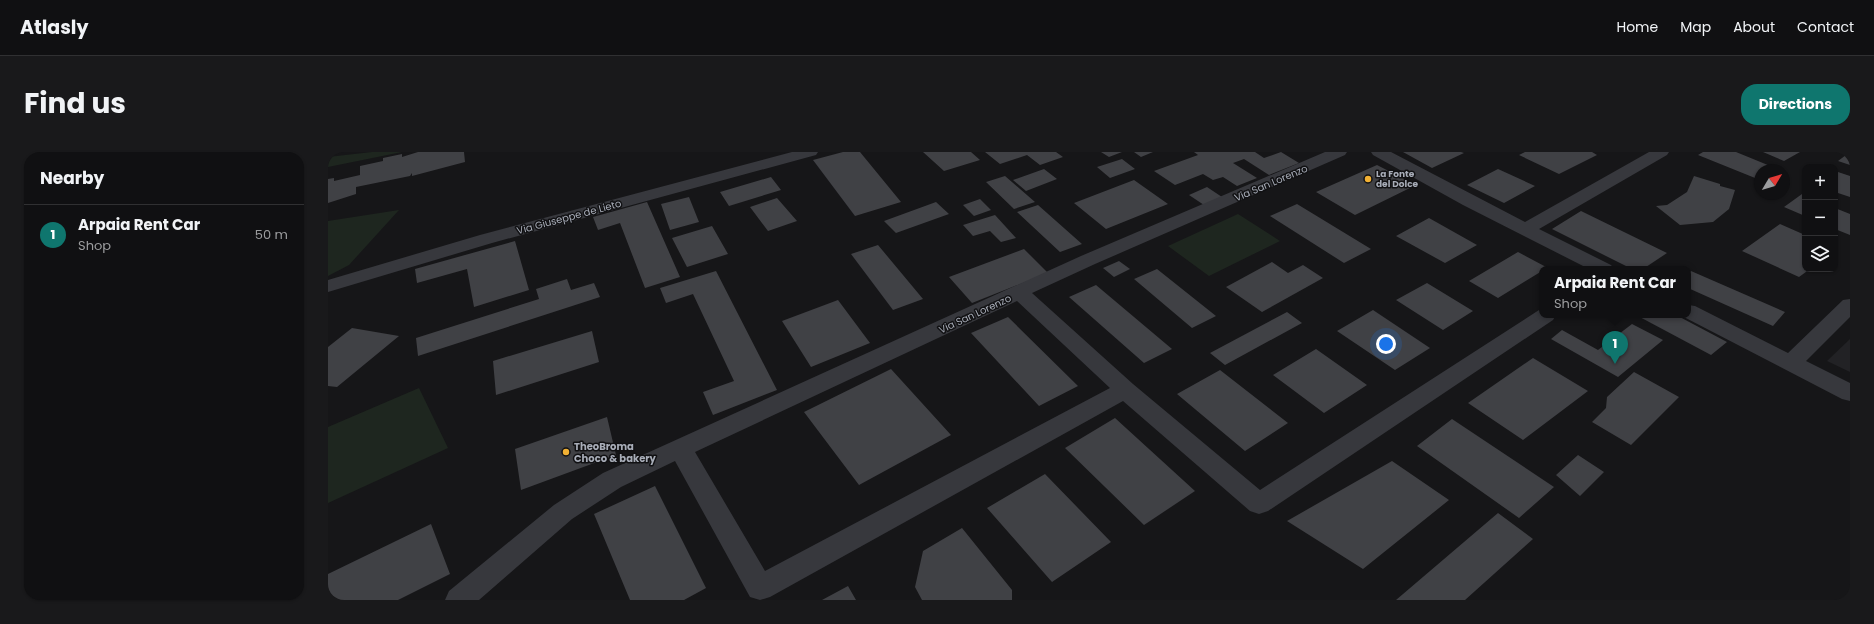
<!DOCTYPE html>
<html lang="en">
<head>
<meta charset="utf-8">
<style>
  body { margin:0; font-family:Poppins,sans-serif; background:#19191b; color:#f1f3f6 }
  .controls { position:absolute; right:12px; top:12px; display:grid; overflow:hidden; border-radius:8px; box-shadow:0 1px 3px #0004 }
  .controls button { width:36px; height:36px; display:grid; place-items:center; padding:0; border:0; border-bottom:1px solid #303032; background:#101012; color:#f1f3f6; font:20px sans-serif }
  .compass { position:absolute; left:1426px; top:12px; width:36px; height:36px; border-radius:50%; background:#101012; box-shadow:0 1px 3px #0004; rotate:52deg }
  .you { position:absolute; left:1058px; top:192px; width:14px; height:14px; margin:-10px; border:3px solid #fff; border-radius:50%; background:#1a73e8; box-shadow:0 0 0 6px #1a73e833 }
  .badge { display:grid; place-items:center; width:26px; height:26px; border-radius:50%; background:#0f766e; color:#fff; font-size:13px; font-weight:700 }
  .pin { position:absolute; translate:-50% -33px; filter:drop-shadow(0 1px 2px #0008) }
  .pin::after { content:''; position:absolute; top:21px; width:14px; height:12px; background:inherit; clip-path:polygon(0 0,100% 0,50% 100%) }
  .popup { position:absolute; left:1211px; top:114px; width:152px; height:52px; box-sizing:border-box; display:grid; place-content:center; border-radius:8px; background:#101012; filter:drop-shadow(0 1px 3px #0005); font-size:13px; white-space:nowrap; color:#9c9d9f }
  .popup b { font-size:15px; color:#f1f3f6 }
  .popup::after { content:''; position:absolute; left:50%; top:100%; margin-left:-8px; border:8px solid transparent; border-top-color:#101012 }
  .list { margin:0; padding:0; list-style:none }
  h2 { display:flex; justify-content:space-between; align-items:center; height:52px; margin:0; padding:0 16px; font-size:17px }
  h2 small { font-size:13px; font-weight:400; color:#9c9d9f }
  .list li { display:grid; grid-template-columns:26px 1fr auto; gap:12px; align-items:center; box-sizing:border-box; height:60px; padding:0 16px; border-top:1px solid #303032 }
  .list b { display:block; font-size:15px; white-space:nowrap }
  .list p { margin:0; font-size:13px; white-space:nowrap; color:#9c9d9f }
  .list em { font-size:13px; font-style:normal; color:#9c9d9f }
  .icon { flex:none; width:22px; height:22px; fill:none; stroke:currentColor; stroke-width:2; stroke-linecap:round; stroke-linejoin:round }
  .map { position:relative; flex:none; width:1522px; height:448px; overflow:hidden; border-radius:16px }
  header { display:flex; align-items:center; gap:24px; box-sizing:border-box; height:56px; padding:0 20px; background:#101012; border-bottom:1px solid #303032 }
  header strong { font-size:19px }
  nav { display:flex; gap:22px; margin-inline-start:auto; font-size:14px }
  .intro { display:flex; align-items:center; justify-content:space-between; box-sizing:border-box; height:96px; padding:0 24px }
  h1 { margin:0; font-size:28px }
  .button { padding:10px 18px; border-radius:16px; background:#0f766e; color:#fff; font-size:14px; font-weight:700 }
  main { display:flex; gap:24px; padding:0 24px }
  aside { flex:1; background:#101012; border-radius:16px; box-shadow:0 1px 3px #0004 }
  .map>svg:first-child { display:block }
</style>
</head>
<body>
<header>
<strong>Atlasly</strong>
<nav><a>Home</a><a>Map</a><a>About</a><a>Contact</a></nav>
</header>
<div class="intro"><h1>Find us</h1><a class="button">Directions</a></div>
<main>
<aside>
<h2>Nearby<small></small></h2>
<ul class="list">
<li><span class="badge">1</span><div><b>Arpaia Rent Car</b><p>Shop</p></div><em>50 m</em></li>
</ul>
</aside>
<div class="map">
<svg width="1522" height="448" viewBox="0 0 1522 448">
  <rect width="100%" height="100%" fill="#161618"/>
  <path fill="#222225" d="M1522,187V220L1499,209Z"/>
  <path fill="#1e261f" d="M44,0H74L0,15V5Z
    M71,58L21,113L0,124V69Z
    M910,62L952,89L881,124L840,94Z
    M91,236L120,296L0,351V275Z"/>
  <path fill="#404145" d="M90,0H136L137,10L84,24V21L82,24L28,35V42L0,51V27L6,26V29L32,23V14L55,9V6L74,2V5Z
    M515,0H532L573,50L527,64L485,8Z
    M595,0H643L652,8L616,19Z
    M657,0H728L735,5L712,13L699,3L672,12Z
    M773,0H794L781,5Z
    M806,0H825L813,5Z
    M866,0H927L936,6L953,0L971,11L941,23L916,7L905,11L929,26L909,34L895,25L885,28L875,22L847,33L826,19L870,3Z
    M1075,0H1133L1136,1L1104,16Z
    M1197,0H1264L1269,3L1231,22L1191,3Z
    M1375,0H1408L1452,18H1432V28L1370,3Z
    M1435,0H1472L1456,9Z
    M1522,0V13L1510,9Z
    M794,7L807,17L782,26L769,15Z
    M1049,13L1088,33L1027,63L988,40Z
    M716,17L729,27L698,39L685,28Z
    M1170,17L1207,34L1176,51L1139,33Z
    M1507,19L1522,24V45L1507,40Z
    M677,24L707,50L686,57L658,30Z
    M1366,24L1392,32V34L1407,38L1401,57L1385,70L1352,73L1328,54L1339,53L1359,40Z
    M443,25L453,38L401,54L392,40Z
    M806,28L840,52L778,77L746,51Z
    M879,35L894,45L876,53L861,43Z
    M1474,42L1477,44V64L1456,55Z
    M361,45L371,70L342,78L333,52Z
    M449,46L469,69L440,79L422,55Z
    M652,47L663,58L646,64L635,53Z
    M319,50L352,125L317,136L292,71L270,78L265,65Z
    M608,50L621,62L568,81L556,69Z
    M969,52L1043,97L1016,111L942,64Z
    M710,53L754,92L732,100L689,60Z
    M1507,56L1522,62V83L1507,77Z
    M1253,59L1339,101L1315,117H1304L1224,77Z
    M667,63L688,86L673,90L662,79L645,84L635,73Z
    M1101,66L1149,93L1117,111L1068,84Z
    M1452,72L1477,83V117H1482L1471,125L1414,99Z
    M384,74L400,102L359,115L344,86Z
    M187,89L201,138L146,155L139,117L89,131L87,117Z
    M550,93L595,147L565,158L523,102Z
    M696,97L720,121L644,151L621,125Z
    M1190,100L1220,116L1214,117V119L1170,146L1141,129Z
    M791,109L802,117L786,125L775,116Z
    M944,110L960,121L975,113L995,126L934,160L898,135Z
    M829,117L888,164L864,176L806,127Z
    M388,119L449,238L385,263L375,240L406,229L365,142L338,151L332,136Z
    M1363,119L1457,160L1445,174L1360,136V122Z
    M239,127L243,138L266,131L272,145L90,204L88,186L211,147L208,137Z
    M1099,131L1145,159L1115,178L1068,148Z
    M768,133L844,197L816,211L741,145Z
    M510,148L542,191L483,215L454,169Z
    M1045,158L1102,196L1067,218L1009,179Z
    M959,160L974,171L897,213L882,201Z
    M1308,163H1348L1399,190L1383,203Z
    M680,165L750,234L711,254L643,181Z
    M1304,172L1335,188L1290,225L1223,187L1234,178L1270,198Z
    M24,176L71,184L9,235L0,234V195Z
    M264,179L271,210L168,243L165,209Z
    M988,197L1039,233L996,261L945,223Z
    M1205,206L1260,239L1195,288L1140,251Z
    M563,217L623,283L531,333L476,260Z
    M892,218L960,271L917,299L849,242Z
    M1306,220L1351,245L1303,293L1264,270L1278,256L1279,245Z
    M279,265L288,303L193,338L187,297Z
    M787,266L867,339L816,373L737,296Z
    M1124,267L1226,335L1191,366L1089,294Z
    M1250,303L1276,320L1252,344L1228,323Z
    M1064,309L1121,348L1035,417L959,369Z
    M717,322L783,390L724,430L659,356Z
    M327,334L378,436L356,448H302L266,362Z
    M1170,361L1205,387L1137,448H1068Z
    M103,372L122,422L70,448H0V422Z
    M634,376L684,438V448H594L587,435L595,399Z
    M520,434L528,448H494Z"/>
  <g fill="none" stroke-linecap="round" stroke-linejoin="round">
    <path fill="#37383d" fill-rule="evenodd" d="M464,0H490L488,3L164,91L0,140V128L152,83Z
      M997,0H1019L1017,3L767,112L704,141L805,232L932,338L1211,158H1214V163H1228L1225,168L940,359L931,362L922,359L795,249L442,445L432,448L422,445L347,309L293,335L244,367L151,448H117L121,439L226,353L275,321L753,104ZM689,149L782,236L437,419L367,300Z
      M1043,0H1063L1197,70L1321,0H1341L1339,3L1211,77L1283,113L1286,117H1261L1135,53L1045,3Z
      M1522,147V165L1478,209L1522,231V249L1514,247L1352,163H1360V153L1367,154L1460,201L1515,148Z"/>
  </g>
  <g fill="#f2b134" stroke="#111113" stroke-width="1.5">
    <circle cx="1040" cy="27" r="4"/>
    <circle cx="238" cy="300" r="4"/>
  </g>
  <g text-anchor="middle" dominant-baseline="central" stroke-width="3" stroke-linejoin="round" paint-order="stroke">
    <g font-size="9" font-weight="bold" fill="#a8adb8" stroke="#111113" text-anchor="start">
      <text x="1048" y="22">La Fonte<tspan x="1048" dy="10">del Dolce</tspan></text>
    </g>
    <g font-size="10" fill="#a8adb8" stroke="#111113">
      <text transform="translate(943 31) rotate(-23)">Via San Lorenzo</text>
      <text transform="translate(241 65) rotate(-15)">Via Giuseppe de Lieto</text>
      <text transform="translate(647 162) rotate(-25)">Via San Lorenzo</text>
    </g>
    <g font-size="10" font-weight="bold" fill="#a8adb8" stroke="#111113" text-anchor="start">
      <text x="246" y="294">TheoBroma<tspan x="246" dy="12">Choco &amp; bakery</tspan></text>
    </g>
  </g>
</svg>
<div class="controls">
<button>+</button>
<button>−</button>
<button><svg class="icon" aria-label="layers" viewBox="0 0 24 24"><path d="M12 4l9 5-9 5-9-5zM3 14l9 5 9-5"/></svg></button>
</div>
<svg class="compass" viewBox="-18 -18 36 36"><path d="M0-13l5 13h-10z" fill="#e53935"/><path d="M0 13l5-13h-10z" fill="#9c9d9f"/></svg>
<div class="you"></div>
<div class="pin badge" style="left:1287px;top:212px">1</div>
<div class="popup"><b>Arpaia Rent Car</b>Shop</div>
</div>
</main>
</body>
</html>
